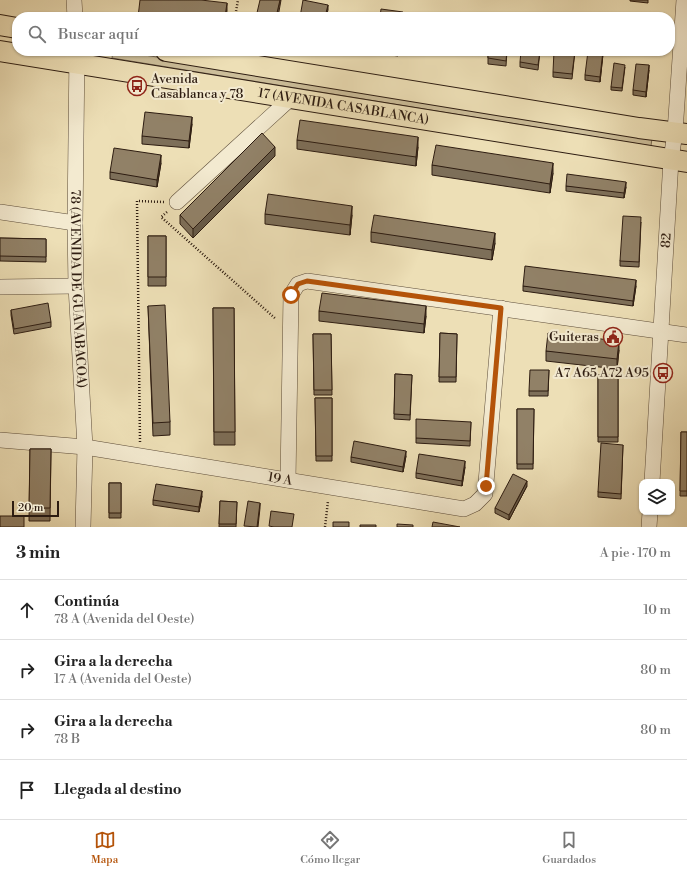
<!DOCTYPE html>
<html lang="es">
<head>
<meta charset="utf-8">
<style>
  body { margin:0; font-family:"Libre Bodoni",serif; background:#f6f6f6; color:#222 }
  .controls { position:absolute; right:12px; bottom:12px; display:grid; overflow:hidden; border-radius:8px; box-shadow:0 1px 3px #0004 }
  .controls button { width:36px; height:36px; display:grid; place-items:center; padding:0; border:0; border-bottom:1px solid #e0e0e0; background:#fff; color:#222; font:20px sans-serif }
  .scale { position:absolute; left:12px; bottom:10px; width:47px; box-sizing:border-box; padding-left:4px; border:2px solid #2d1c11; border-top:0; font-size:11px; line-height:14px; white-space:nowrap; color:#2d1c11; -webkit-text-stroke:3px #f3ead0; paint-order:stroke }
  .stop { position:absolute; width:12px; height:12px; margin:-9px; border:3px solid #b45309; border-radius:50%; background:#fff }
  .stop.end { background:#b45309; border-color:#fff; box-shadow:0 1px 4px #0008 }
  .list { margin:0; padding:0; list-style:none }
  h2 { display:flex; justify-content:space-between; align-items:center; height:52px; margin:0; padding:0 16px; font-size:17px }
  h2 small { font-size:13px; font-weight:400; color:#767676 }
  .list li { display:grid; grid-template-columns:26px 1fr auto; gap:12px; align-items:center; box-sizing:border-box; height:60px; padding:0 16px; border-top:1px solid #e0e0e0 }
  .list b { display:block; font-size:15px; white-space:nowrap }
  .list p { margin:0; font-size:13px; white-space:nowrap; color:#767676 }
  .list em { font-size:13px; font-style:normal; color:#767676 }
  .icon { flex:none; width:22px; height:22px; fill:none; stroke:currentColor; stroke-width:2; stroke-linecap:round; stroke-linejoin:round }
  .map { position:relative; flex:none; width:687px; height:527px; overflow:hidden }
  .search { position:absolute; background:#fff; box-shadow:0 1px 3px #0004; left:12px; right:12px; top:12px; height:44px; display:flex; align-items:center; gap:10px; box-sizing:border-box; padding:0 14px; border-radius:16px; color:#767676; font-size:15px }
  .sheet { height:292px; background:#fff }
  nav { display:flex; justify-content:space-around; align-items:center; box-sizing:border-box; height:56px; border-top:1px solid #e0e0e0; background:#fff; font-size:11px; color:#767676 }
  nav a { display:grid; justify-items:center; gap:2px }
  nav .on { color:#b45309 }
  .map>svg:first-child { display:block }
</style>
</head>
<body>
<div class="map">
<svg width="687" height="527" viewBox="0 0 687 527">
  <rect width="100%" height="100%" fill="#eddfb6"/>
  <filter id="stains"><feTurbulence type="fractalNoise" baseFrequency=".005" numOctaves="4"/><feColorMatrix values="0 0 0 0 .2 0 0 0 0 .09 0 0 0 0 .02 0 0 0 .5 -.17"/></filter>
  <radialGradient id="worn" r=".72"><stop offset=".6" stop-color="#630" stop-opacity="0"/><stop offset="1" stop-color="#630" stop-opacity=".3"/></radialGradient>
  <path fill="#ccbe9a" stroke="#7c6d56" d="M113,51H120L652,138L651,146L112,58Z"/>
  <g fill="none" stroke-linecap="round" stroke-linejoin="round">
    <g stroke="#5d4d3a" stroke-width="16">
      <g id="minor">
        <path d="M74,0L75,17"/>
        <path id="s1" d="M77,51L75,223L76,286L85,447L83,527"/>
        <path d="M177,202L291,98"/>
        <path d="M0,212L75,223"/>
        <path d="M0,287L76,286"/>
        <path id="s2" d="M0,440L85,447L464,509L475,504L485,494L501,308"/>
        <path d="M288,480L291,295L298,284L307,281L687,335"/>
        <path id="s3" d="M652,482L671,160L675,132L684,0"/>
        <path d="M649,527L650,512"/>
      </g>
    </g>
    <g stroke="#2d1c11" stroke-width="22">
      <g id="major">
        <path d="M0,25L17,28"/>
        <path id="s4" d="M0,51L687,162"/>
        <path d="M166,51L639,128L687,134"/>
      </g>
    </g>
    <path stroke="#2d1c11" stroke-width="2.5" stroke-dasharray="1 2" stroke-linecap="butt" d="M235,17L238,0
      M167,212L161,217L276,319
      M140,442L137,201L164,202
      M325,527L328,501"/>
    <use href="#minor" stroke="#f3ead0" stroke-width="15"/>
    <use href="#major" stroke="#eddfb6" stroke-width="20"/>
  </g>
  <path fill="#7d6f59" stroke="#2d1c11" d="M630,0H648V3L630,1Z
    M376,51H398V56L376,53Z
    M423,51H444L443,55Z
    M456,51H471V53Z
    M488,51H507L506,66L488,64Z
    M540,51L538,70L520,67V62Z
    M575,51L572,79L553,77V72Z
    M603,54L600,82L585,80V75Z
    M625,67L622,91L611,90V87Z
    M649,70L646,97L633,95V90Z
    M192,124L189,148L142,144V136Z
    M297,140L418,147L416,166L297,149Z
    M275,156L193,238L180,224V215Z
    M161,163L157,187L110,179V172Z
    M432,165L553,173L550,193L432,175Z
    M566,186L626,187L624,198L566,191Z
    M265,214L352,215L350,235L265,224Z
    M641,222L639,267L620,266V261Z
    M371,232L495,243L492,260L371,242Z
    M148,236H166V286H148Z
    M0,238L46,239V262L0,261Z
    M523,286H636L633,306L523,291Z
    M148,306L170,422V435L153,436Z
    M213,308H234L235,445H214Z
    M11,310L51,322V327L14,334L11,315Z
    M319,311L426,316L424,333L319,321Z
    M440,333L457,334L456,382H439Z
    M313,334H331L332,395H314Z
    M619,350L617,369L546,361V351Z
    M549,370L548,396H529V391Z
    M395,374L412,375L410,420L394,419Z
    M598,375H618V442H598Z
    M315,398H332V461H316Z
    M517,409H534L533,469H517Z
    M471,422L470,446L416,443V438Z
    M681,432H687V496H680Z
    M623,445L621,499L598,497V492Z
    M30,449H51L50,521H29Z
    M406,456L403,472L351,462V457Z
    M465,467L462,486L416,478V473Z
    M109,483H121V518H109Z
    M527,486L509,520L495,513V508Z
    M202,496L199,512L153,505V500Z
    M220,501L237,502L236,527H219Z"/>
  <path fill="#665a48" stroke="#2d1c11" d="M280,0H281L278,17H276Z
    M227,3V11L226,17H225Z
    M328,5V10L326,17H325Z
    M603,51V54L600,82V77Z
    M649,65V70L646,97V92Z
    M192,117V124L189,148V141Z
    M418,137V147L416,166V157Z
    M275,147V156L193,238V229Z
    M161,155V163L157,187V180Z
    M553,163V173L550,193V184Z
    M626,182V187L624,198V193Z
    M352,206V215L350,235V225Z
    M495,233V243L492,260V250Z
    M636,280V286L633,306V301Z
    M426,306V316L424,333V324Z
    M619,341V350L617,369V359Z
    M406,451V456L403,472V467Z
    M465,461V467L462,486V481Z
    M527,481V486L509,520V515Z
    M202,491V496L199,512V507Z
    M260,503V508L258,527H257Z"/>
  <path fill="#918167" stroke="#2d1c11" d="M140,0H201L227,3L225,17H138Z
    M260,0H280L276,17H256Z
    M303,0L328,5L325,17H300Z
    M381,9L403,12L402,17H380Z
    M488,51H507L506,61L488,58Z
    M521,51H540L538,65L520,62Z
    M554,51H575L572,74L553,72Z
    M588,51H603L600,77L585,75Z
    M614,63L625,65L622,88L611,87Z
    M636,64L649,65L646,92L633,90Z
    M145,112L192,117L189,141L142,136Z
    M300,120L418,137L416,157L297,140Z
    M262,133L275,147L193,229L180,215Z
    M436,145L553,163L550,184L432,165Z
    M114,148L161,155L157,180L110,172Z
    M567,174L626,182L624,193L566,186Z
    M268,194L352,206L350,225L265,214Z
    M374,215L495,233L492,250L371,232Z
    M623,216L641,217L639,262L620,261Z
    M148,236H166V277H148Z
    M0,238L46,239V257L0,256Z
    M525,266L636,280L633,301L523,286Z
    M322,293L426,306L424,324L319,311Z
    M48,303L51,322L14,329L11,310Z
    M165,305L170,422L153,423L148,306Z
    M213,308H234L235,432H214Z
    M440,333L457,334L456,377H439Z
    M548,333L619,341L617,359L546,351Z
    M313,334H331L332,390H314Z
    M530,370H549L548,391H529Z
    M395,374L412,375L410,415L394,414Z
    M598,375H618V437H598Z
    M315,398H332V456H316Z
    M517,409H534L533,464H517Z
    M416,419L471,422L470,441L416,438Z
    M681,432H687V491H680Z
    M354,441L406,451L403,467L351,457Z
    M601,443L623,445L621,494L598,492Z
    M30,449H51L50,508H29Z
    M419,454L465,461L462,481L416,473Z
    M513,474L527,481L509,515L495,508Z
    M109,483H121V513H109Z
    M156,484L202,491L199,507L153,500Z
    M220,501L237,502L236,524H219Z
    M248,501L260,503L257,527L244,526Z
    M271,511L294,514L292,527H274L269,526Z
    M0,516H24V527H0Z
    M333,522H349V527H333Z
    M433,522L460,527H432Z
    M397,524L413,525V527H397Z
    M360,525H376V527H360Z"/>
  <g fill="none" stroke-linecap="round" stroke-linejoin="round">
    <path stroke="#b45309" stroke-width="5" d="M291,295L298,284L307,281L501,308L486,486"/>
  </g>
  <defs>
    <g id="bus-ring" transform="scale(1)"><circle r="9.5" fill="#f3ead0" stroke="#8f2418" stroke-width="1.5"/><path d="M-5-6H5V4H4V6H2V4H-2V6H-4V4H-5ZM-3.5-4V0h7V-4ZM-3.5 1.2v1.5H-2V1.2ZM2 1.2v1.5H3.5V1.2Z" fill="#8f2418"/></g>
    <g id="civic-ring" transform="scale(1)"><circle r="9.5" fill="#f3ead0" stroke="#8f2418" stroke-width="1.5"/><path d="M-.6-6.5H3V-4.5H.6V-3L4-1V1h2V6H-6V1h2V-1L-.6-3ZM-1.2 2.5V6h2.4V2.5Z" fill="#8f2418"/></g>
  </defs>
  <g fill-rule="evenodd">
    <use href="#bus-ring" x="137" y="86"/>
    <use href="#civic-ring" x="613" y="337"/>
    <use href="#bus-ring" x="663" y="373"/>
  </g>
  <g text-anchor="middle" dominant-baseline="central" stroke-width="4" stroke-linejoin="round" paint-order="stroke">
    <g font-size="13" fill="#2d1c11" stroke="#f3ead0" text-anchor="end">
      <text x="151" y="79" text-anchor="start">Avenida<tspan x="151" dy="15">Casablanca y 78</tspan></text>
      <text x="599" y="337">Guiteras</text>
      <text x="649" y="373">A7 A65 A72 A95</text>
    </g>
    <g font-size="13" fill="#2d1c11" stroke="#f3ead0">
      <text stroke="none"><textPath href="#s4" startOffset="348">17 (AVENIDA CASABLANCA)</textPath></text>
      <text stroke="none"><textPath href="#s3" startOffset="242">82</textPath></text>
      <text stroke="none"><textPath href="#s1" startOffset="238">78 (AVENIDA DE GUANABACOA)</textPath></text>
      <text stroke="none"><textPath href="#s2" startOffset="283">19 A</textPath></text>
    </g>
  </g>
  <rect width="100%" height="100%" filter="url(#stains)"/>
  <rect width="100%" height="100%" fill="url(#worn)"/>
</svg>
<div class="controls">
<button><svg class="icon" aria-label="layers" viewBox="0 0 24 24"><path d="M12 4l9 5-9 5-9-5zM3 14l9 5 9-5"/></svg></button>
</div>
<div class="scale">20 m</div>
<div class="stop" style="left:291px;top:295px"></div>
<div class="stop end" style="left:486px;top:486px"></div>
<div class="search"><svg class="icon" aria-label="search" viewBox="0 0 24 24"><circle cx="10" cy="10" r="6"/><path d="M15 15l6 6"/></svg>Buscar aquí</div>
</div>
<section class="sheet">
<h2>3 min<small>A pie · 170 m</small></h2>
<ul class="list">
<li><svg class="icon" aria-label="ahead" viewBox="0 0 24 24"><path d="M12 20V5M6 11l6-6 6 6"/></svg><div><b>Continúa</b><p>78 A (Avenida del Oeste)</p></div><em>10 m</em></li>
<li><svg class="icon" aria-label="right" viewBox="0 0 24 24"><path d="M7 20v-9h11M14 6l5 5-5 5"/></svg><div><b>Gira a la derecha</b><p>17 A (Avenida del Oeste)</p></div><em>80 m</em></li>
<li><svg class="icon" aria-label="right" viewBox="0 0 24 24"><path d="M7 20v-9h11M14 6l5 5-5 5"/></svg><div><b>Gira a la derecha</b><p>78 B</p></div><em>80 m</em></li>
<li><svg class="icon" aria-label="arrive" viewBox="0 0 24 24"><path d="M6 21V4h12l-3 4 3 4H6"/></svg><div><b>Llegada al destino</b></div></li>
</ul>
</section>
<nav>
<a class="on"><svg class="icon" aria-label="map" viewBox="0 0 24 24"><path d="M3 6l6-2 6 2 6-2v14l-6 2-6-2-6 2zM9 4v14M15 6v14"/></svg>Mapa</a>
<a><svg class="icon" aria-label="directions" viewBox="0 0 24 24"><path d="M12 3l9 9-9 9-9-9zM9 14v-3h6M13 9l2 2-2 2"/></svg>Cómo llegar</a>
<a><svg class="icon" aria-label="saved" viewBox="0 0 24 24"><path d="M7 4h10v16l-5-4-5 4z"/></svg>Guardados</a>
</nav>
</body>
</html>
